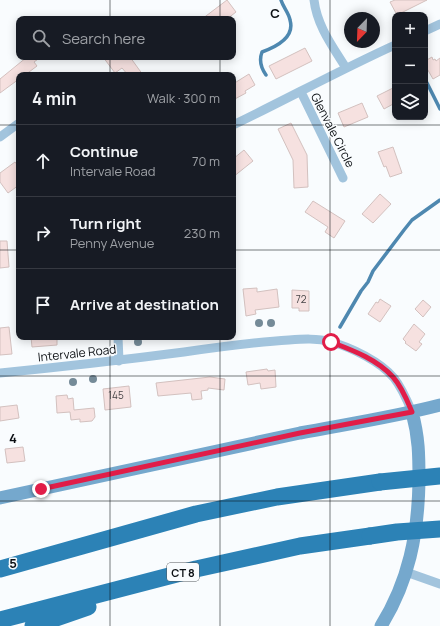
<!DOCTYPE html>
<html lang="en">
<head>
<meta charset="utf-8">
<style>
  body { margin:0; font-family:Manrope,sans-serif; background:#242831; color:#f1f3f6 }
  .controls { position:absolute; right:12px; top:12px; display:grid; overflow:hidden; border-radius:8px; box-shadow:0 2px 10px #0003 }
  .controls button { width:36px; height:36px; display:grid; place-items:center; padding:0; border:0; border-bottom:1px solid #363941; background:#171b24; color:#f1f3f6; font:20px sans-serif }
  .compass { position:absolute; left:344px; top:12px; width:36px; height:36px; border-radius:50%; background:#171b24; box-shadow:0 2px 10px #0003; rotate:203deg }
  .stop { position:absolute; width:12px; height:12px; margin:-9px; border:3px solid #e11d48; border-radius:50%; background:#fff }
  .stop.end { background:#e11d48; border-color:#fff; box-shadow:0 1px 4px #0008 }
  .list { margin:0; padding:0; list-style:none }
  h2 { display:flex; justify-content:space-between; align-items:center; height:52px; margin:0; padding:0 16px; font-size:17px }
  h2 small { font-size:13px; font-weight:400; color:#9ea1a6 }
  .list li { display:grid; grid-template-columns:26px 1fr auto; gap:12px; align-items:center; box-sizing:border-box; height:72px; padding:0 16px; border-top:1px solid #363941 }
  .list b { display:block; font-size:15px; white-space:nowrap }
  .list p { margin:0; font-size:13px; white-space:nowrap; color:#9ea1a6 }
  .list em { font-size:13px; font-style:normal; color:#9ea1a6 }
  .icon { flex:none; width:22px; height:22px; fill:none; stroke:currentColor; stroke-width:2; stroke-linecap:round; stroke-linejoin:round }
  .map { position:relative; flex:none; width:440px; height:626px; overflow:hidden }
  .search { position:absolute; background:#171b24; box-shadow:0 2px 10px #0003; left:16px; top:16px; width:220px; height:44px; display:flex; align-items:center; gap:10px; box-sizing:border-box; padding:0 14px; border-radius:8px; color:#9ea1a6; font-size:15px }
  .panel { position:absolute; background:#171b24; box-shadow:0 2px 10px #0003; left:16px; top:72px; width:220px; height:268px; border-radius:8px }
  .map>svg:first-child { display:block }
</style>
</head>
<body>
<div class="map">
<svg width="440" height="626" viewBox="0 0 440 626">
  <rect width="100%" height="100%" fill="#f9fcfe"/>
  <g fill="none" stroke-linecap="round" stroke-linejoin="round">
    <path stroke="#4e88b0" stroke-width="3.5" d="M266,75C261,68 259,60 262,52C276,47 295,37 290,20C289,13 283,7 281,0
      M425,79L440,109
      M340,327L361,291L368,282L373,271L404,230L412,220L440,200"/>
  </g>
  <path fill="#f6e1e0" stroke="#d3c1bf" d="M227,0L236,12L227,19H202Z
    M395,0H427L397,15L390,2Z
    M305,48L312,61L276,79L269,66Z
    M27,57H41L34,62L37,66L25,75H19V79L0,93V79Z
    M103,57H130L143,75H128L122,68L115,73Z
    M432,57L433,60L435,59L436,61L440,58V75L433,79L425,65V61Z
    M249,74L255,85L245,91L246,93L233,100V84Z
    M395,87V103L384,109L377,96Z
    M362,103L368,117L344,127L338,113Z
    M291,123L307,155L308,187L294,188L293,160L278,129Z
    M393,147L402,173L390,177L386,166L384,167L378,152Z
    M244,150L253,161L233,177V159Z
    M15,162L19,167V185L8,193L0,182V173Z
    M380,194L391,204L373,223L362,214Z
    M313,201L345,221L334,238L325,232L328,227L305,212Z
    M0,241H7L9,267L0,268Z
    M257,288V292L277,289L279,307L255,310L256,314L246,316L243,289Z
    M292,290L309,291V311H299V308H292Z
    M380,299L391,306L380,322L368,314L376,302L378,303Z
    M423,300L431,307L423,317L415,309Z
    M414,324L425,334L419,342L422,344L416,351L405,343L406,342L403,339Z
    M9,327L12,354L0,355V328Z
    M31,337H57V345L32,347Z
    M267,369L268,371L275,370L276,387L261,389L260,383L248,385L246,372Z
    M210,377L225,379L224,390L208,388V390L201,391L202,399L192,400L191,393L158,396L156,383Z
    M129,386L131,407L105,410L103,389Z
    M67,395L68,399L73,398L74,410L94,408L95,417L92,421L80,422V419L71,420L70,412L57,413L56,396Z
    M17,405L19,418L0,421V407Z
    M23,447L25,461L7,463L5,449Z"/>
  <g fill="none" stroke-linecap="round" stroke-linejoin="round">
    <path stroke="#a2c4dd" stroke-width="9" d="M314,0C317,26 333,47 346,68
      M425,31L440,24
      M301,92L343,178
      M233,125C287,99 340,70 395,45
      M0,137L19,123
      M118,337L119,361
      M0,373C61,367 122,360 184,352C219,347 254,342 289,340C303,339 317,338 331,342C351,347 381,362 394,378C402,388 407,400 412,412
      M406,572L440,584"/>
    <path stroke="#75a8cd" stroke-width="13" d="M0,498C100,477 200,454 300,433C347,424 394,417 440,405
      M381,626C409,581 418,534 419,482C419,455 419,438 412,412"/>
    <path stroke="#2c82b6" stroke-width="17" d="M0,569L196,514L277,497L380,482
      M0,620L196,569L300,546L370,536
      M33,626L88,607"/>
    <path stroke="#2c82b6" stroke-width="17" d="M380,482L440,476
      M370,536L397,532L440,529"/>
  </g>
  <g fill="#758b98">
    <circle cx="259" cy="323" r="4"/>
    <circle cx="271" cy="323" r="4"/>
    <circle cx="138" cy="342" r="4"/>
    <circle cx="93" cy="379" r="4"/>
    <circle cx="73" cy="382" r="4"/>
  </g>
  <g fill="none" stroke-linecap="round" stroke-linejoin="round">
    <path stroke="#e11d48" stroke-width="5" d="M41,489L300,433L412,412C407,400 402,387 393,377C377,359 352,350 331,342"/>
  </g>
  <path fill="none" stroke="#0b0f13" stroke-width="1" stroke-opacity="0.55" d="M110,0V19M220,0V19M330,0V626M110,57V75M220,57V75M0,125H19M233,125H440M0,250H19M233,250H440M110,337V626M220,337V626M0,376H440M0,501H440"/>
  <g text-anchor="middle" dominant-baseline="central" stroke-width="3" stroke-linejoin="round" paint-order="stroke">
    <g font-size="10" fill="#464446">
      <text x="301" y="299">72</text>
      <text x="116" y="395">145</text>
    </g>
    <rect fill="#f9fcfe" stroke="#52565a" stroke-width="1" x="167" y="563" width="32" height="18" rx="3"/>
    <g font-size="11" font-weight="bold" fill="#0b0f13">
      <text x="183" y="572">CT 8</text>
    </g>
    <g font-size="12" fill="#0b0f13" stroke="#f9fcfe">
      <text transform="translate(333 130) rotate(63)">Glenvale Circle</text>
      <text transform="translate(77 353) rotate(-6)">Intervale Road</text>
    </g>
  </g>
  <g font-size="13" text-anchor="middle" font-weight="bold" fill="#0b0f13" stroke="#f9fcfe" stroke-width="3" stroke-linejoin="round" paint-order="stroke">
    <text x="275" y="18">C</text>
    <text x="13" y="443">4</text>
    <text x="13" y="568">5</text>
  </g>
</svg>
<div class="controls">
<button>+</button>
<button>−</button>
<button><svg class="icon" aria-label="layers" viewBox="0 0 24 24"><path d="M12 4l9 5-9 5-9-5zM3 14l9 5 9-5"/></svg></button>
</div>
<svg class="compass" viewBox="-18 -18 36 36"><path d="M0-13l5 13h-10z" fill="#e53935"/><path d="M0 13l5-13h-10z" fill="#9ea1a6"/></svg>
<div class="stop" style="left:331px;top:342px"></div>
<div class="stop end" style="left:41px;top:489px"></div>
<div class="search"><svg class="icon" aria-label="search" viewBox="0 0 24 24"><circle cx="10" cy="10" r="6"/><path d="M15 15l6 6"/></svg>Search here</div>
<section class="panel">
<h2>4 min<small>Walk · 300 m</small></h2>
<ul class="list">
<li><svg class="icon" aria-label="ahead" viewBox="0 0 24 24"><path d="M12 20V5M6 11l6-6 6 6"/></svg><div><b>Continue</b><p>Intervale Road</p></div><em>70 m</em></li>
<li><svg class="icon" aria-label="right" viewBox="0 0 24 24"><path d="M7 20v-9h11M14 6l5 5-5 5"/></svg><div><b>Turn right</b><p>Penny Avenue</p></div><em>230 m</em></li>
<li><svg class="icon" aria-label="arrive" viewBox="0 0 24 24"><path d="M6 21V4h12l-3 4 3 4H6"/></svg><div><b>Arrive at destination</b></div></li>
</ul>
</section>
</div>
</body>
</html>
